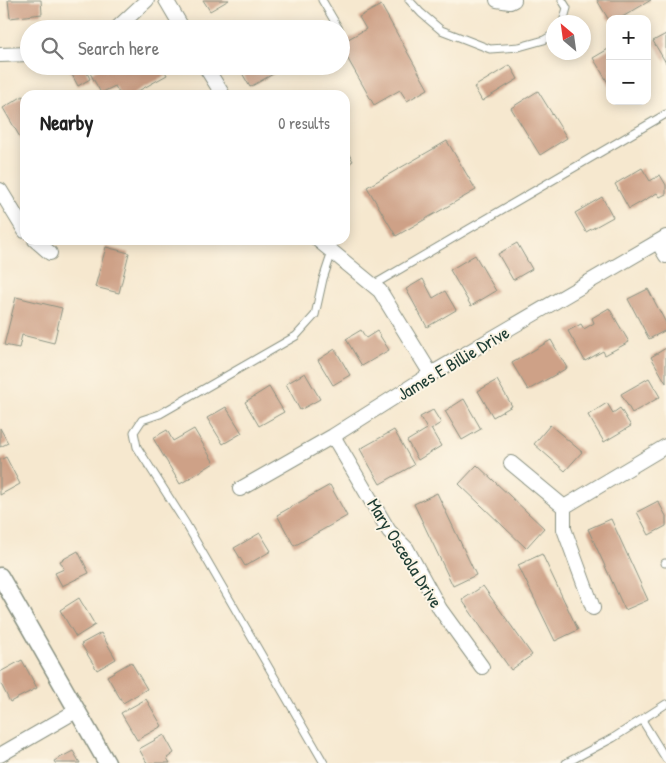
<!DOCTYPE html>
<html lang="en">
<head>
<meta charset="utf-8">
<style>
  body { margin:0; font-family:"Patrick Hand",sans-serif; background:#f2f2f2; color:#222 }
  .controls { position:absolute; right:15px; top:15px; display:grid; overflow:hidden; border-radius:10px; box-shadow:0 2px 12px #0003 }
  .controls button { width:45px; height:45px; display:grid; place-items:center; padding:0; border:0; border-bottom:1px solid #e0e0e0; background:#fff; color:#222; font:25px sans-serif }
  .compass { position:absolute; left:546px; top:15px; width:45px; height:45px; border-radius:50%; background:#fff; box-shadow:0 2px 12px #0003; rotate:331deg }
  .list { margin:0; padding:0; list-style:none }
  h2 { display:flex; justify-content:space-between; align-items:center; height:65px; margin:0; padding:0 20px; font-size:21px }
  h2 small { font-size:16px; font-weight:400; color:#767676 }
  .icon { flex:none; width:28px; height:28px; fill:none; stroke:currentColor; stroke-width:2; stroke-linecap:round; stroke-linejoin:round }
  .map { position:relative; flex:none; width:666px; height:763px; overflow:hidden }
  .search { position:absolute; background:#fff; box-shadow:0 2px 12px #0003; left:20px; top:20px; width:330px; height:55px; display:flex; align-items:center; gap:12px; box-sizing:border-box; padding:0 18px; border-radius:28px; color:#767676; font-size:19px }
  .panel { position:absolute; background:#fff; box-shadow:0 2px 12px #0003; left:20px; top:90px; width:330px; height:155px; border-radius:15px }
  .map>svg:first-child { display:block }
</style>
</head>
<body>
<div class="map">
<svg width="666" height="763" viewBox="0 0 666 763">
  <rect width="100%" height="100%" fill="#fcf5e5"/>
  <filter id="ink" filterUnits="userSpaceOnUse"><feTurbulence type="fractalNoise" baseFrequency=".02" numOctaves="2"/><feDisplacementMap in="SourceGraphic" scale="10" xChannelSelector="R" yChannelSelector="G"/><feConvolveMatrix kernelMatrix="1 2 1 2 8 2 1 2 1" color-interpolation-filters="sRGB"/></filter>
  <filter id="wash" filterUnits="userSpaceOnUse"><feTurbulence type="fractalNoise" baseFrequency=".0096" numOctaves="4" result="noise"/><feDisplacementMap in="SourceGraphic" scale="20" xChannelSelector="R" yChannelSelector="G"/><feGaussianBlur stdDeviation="1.12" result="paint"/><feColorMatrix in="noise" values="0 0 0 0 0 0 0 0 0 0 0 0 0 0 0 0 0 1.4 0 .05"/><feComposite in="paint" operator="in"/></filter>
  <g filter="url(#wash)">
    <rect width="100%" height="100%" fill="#f6e8cf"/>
    <g id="blocks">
      <path fill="#cea187" d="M8,0H41L42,14L10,18Z
        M203,0H229L210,11Z
        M597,0H651L619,19H610V22Z
        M381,5L428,89L407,101L400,90L374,105L341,47V43L366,29L359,17Z
        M666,34V63L653,41Z
        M610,48V86L593,58Z
        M510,65L518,79L482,101L474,87Z
        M74,66H84L90,79L78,86L69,69Z
        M103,66H162L167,75L131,95H120L115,86L101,93L90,73Z
        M238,66H281L282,69L250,87Z
        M538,91L567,138L540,155L511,108Z
        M23,96L25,100V143L24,144L3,108Z
        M447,141L476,190L396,236L367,187Z
        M345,148L353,161L345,166Z
        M642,168L650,181L660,175L666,185V194L660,197L657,193L629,209L615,184Z
        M602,197L613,217L586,232L575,213Z
        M517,243L532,269L513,280L498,254Z
        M106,247L129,253L119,293L95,287Z
        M475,255L496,291L471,306L450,270Z
        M423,279L433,298L445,291L456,310L427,327L406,289Z
        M648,289L666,323V330L649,339L628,299Z
        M16,297L62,308L54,343L22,335L19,348L4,345Z
        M609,308L629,342L605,355L603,351L585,361L568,331L581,324L584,329L594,323L592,318Z
        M361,330L366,338L377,331L389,350L362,366L346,339Z
        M551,340L567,368L528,390L512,363Z
        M666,348V383L651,357Z
        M335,349L350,375L333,385L318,360Z
        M305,373L320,399L300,410L286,384Z
        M649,378L660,397L632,413L621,394Z
        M497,380L512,406L493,417L478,391Z
        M269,387L284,412L259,426L245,402Z
        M464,399L481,429L462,440L445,411Z
        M607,403L613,413L620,408L631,426L604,442L588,415Z
        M226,407L242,433L223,444L207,418Z
        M433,410L441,423L431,429L441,446L418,460L407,441L427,429L420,417Z
        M550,425L582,452L565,471L534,444Z
        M0,428L8,443L0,447Z
        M194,429L214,463L180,484L153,438L167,430L173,441Z
        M394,430L414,465L380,484L360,449Z
        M6,457L20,484L0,495V460Z
        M477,465L544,528L526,548L459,484Z
        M330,485L347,516L294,546L277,515Z
        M437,493L476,575L453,586L414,504Z
        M658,501L666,516V526L649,535L637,512Z
        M611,519L648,600L625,610L588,529Z
        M260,533L271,551L245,566L234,548Z
        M78,551L89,573L62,586L55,573L64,569L60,561Z
        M542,554L578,630L555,641L518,565Z
        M483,586L532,655L511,670L462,600Z
        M79,598L95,625L76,637L60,610Z
        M101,633L116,659L97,670L81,644Z
        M22,660L37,688L10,702L0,682V672Z
        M131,662L147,689L123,703L107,676Z
        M146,699L162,726L137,740L121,713Z
        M164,735L174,753L167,758L170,763H147L139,749Z
        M73,751L80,763H55L54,761Z"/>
    </g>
  </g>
  <g filter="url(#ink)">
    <use href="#blocks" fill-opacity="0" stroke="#8a9282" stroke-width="1"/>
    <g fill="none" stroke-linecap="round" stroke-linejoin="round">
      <g stroke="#8a9282" stroke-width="9">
        <path id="service" d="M322,0L339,29
          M409,0L421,13L441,30L490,49L519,47L544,40L554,34
          M562,0L567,8L563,22
          M373,285L666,114
          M665,563H666
          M642,720L666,759
          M324,763L186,524L137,447L134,432L142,420L160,414L296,336L315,315L323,279L332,252
          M566,763L613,738L666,704"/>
      </g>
      <g stroke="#8a9282" stroke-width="16">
        <path id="minor" d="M166,0L183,29
          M497,0L510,2L514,0
          M116,29L147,0
          M0,55L29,54
          M205,66L223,95
          M0,190L25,231
          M35,240L50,253
          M318,240L380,291L431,374
          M658,242L666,256
          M333,436L389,531L407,549L440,609L482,667
          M511,463L564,507V529L593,608
          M240,489L333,436L431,374L666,237
          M564,507L666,446
          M0,755L76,711"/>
      </g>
      <g stroke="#8a9282" stroke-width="19">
        <path id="tertiary" d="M0,576L107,763"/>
      </g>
      <use href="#service" stroke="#fff" stroke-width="7"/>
      <use href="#minor" stroke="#fff" stroke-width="14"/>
      <use href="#tertiary" stroke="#fff" stroke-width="16"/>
    </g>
  </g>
  <g text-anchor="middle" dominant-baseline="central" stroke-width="4" stroke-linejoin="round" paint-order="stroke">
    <g font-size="18" fill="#1f3d34" stroke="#fcf5e5">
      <text transform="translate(453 363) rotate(-31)">James E Billie Drive</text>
      <text transform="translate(405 553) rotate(58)">Mary Osceola Drive</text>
    </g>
  </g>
</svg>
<div class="controls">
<button>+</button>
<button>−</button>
</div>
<svg class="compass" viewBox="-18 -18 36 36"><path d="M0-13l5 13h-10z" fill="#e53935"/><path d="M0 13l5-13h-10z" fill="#767676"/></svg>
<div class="search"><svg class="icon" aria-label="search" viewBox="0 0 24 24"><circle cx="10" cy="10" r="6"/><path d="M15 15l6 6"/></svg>Search here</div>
<section class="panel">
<h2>Nearby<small>0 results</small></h2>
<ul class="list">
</ul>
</section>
</div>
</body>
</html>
